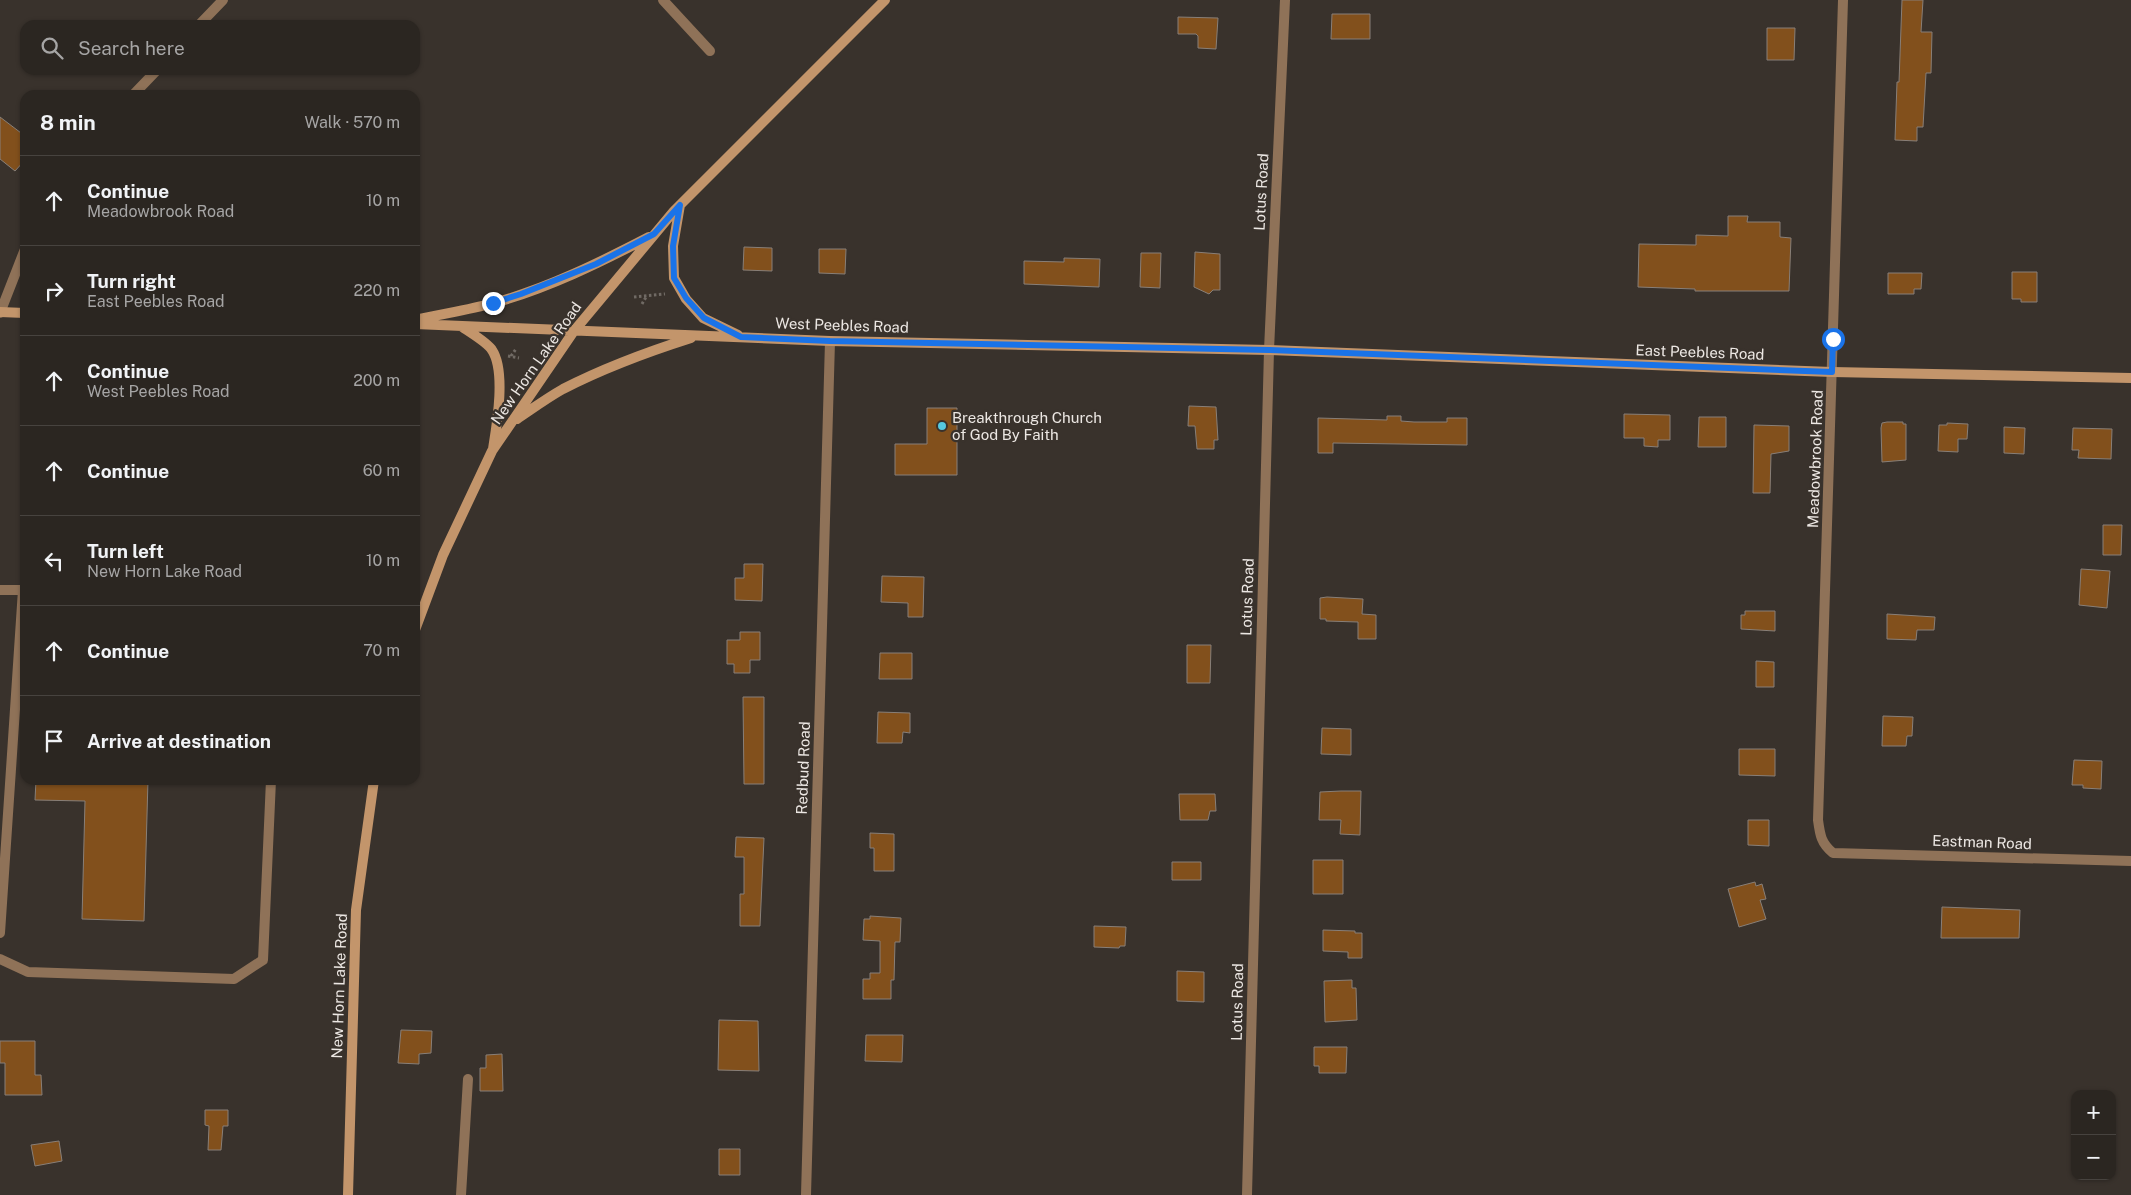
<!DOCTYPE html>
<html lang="en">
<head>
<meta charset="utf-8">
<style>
  body { margin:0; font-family:"Public Sans",sans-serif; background:#332e2a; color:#f1f3f6 }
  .controls { position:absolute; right:15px; bottom:15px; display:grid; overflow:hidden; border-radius:10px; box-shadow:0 1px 4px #0004 }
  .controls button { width:45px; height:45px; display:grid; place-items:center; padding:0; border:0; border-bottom:1px solid #47433f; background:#2b2621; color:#f1f3f6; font:25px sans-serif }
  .stop { position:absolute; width:15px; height:15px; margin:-11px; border:4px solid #1a73e8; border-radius:50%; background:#fff }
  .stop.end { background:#1a73e8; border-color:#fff; box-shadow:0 1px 5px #0008 }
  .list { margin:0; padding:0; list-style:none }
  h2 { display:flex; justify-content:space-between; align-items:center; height:65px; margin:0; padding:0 20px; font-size:21px }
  h2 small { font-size:16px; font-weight:400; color:#a6a5a5 }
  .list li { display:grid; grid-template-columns:32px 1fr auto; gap:15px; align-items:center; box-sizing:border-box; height:90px; padding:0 20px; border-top:1px solid #47433f }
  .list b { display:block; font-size:19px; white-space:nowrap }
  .list p { margin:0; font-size:16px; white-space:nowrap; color:#a6a5a5 }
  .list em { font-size:16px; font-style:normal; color:#a6a5a5 }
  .icon { flex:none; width:28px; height:28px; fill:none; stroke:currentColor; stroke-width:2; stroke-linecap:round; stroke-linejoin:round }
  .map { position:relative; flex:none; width:2131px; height:1195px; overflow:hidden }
  .search { position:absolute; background:#2b2621; box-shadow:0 1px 4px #0004; left:20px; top:20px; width:400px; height:55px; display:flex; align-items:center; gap:12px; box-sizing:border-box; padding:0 18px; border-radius:15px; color:#a6a5a5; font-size:19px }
  .panel { position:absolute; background:#2b2621; box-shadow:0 1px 4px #0004; left:20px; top:90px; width:400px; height:695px; border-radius:15px }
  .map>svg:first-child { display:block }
</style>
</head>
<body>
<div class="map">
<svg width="2131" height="1195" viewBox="0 0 2131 1195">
  <rect width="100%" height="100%" fill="#39322c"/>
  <path fill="#82501c" stroke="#887f78" d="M1902,0H1923L1921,32H1932L1931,73H1926L1923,127H1917V141L1895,140L1897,82H1899Z
    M1332,14H1370V39H1331Z
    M1178,17L1218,18L1216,49L1198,48V36L1196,34H1178Z
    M1767,28H1795L1794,60H1767Z
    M0,117L25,136V160L15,171L0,159Z
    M1728,216H1748L1747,222H1780V237L1791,238L1789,291H1695V289L1638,287L1639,244L1696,245V235L1728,236Z
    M744,247L772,248V271L743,270Z
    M819,249H846L845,274L819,273Z
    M1195,252L1220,254V290H1213L1209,294L1194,287Z
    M1141,253H1161L1160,288L1140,287Z
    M1064,258L1100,259L1099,287L1024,284V261L1064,262Z
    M2012,272H2037V302H2021V299H2012Z
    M1888,273H1922L1921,289H1914V294H1888Z
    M1189,406L1216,407L1218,440H1214V449H1197L1195,426H1188Z
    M927,408H957V475H895V444H927Z
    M1624,414L1670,415V440H1658V447L1644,446V438H1624Z
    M1387,416H1401V421L1414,422H1447V418H1467V445L1333,443V453H1318V418L1387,420Z
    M1699,417H1726V447H1698Z
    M1887,422H1903V424H1906V460L1882,462L1881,428L1882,423Z
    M1947,423L1968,424L1967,439H1958V452L1938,451L1939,425H1947Z
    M1754,425L1789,426V451L1771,454L1770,493H1753Z
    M2004,427L2025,428L2024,454L2004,453Z
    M2073,428L2112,429L2111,459L2078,458L2079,450H2072Z
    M2103,525H2122L2121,555H2103Z
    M744,564H763L762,601L735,600V578H744Z
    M2081,569L2110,571L2107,608L2079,605Z
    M882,576L924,577L923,617H908V603L881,602Z
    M1327,597L1363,599L1362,614L1376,615V639H1358V622L1326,621V619H1320V598Z
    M1745,611H1775V631L1741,629V615H1745Z
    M1887,614L1935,617L1934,630H1917L1916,640L1887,639Z
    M740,632H760V660H750V673H734V664H727V640H740Z
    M1187,645H1211L1210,683H1187Z
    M880,653H912V679H879Z
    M1756,661L1774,662V687H1756Z
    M743,697H764V784H744Z
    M878,712L910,713V733L903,732L902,743H877Z
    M1883,716L1913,717L1912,736H1907L1906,746H1882Z
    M1322,728L1351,729V755L1321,754Z
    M1739,749H1775V776L1739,775Z
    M2074,760L2102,761L2101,789L2083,788V785H2072Z
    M36,780H148L144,921L82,919L85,801L35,800Z
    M1341,791H1361L1360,835L1340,834L1341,820H1319L1320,792Z
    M1179,794H1215L1216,811H1210L1208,820H1180Z
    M1748,820H1769V846L1748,845Z
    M870,833L894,834V871H874V848H870Z
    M736,837L764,838L760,926H740V894H744V857H735Z
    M1313,860H1343V894H1313Z
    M1172,862H1201V880H1172Z
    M1755,882L1756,886L1762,884L1766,899L1760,900L1766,919L1739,927L1728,889Z
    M1942,907L2020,910L2019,938H1941Z
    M870,916L901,918L900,942H895L894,980H891V999H863V979H870V973H880V941L863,940L864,919H870Z
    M1094,926L1126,927L1125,946H1120L1119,948L1094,947Z
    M1323,930L1355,931V933H1362V958H1348V952L1323,951Z
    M1177,971L1204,972V1002L1177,1001Z
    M1352,980V988H1356L1357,1020L1325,1022L1324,981Z
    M719,1020L758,1021L759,1071L718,1070Z
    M401,1030L432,1031L431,1053L419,1054V1064L398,1063Z
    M866,1035H903L902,1062L865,1061Z
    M0,1041H35V1075H41L42,1095H5V1063H0Z
    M1314,1047H1347L1346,1073H1319V1066H1314Z
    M502,1054L503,1091H480V1068H486V1055Z
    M205,1110H228V1126H223L221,1150H208L209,1126L205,1125Z
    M59,1141L62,1161L35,1166L31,1145Z
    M719,1149H740V1175H719Z"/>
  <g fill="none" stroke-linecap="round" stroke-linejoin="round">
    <path stroke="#706a64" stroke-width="3" stroke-dasharray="2.5 2.5" stroke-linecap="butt" d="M634,297L665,294
      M642,304L646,297
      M508,356L519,358
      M511,356L516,349"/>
    <path stroke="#8f7258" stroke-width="10" d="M663,0L710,51
      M0,590H25
      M0,933L23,590
      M0,959L28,972L234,979L263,960L271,780
      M461,1195L468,1079"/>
    <path stroke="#8f7258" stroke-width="10" d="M1843,0L1818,820C1820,835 1821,843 1833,853L2131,861
      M199,25L223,0
      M133,95L157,70
      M0,313L25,249
      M806,1195L830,341
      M1247,1195L1269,350L1285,0"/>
    <path stroke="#c3956b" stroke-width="10" d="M680,205L673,246L674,278L686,299L703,318L738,335
      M0,312L25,313
      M415,320C441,314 468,310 494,303C548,288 599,263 649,237
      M415,324L830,341L1269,350L1832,372L2131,378
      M461,326C469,332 487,342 492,350C506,371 497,424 493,449
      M517,419C532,409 547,398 563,389C604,368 647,352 691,338
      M415,630L443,555L492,451L574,331L674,211L885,0
      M348,1195L356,910L374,780"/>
  </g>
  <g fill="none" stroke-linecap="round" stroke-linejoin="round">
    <path stroke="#1a73e8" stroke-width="6" d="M493,303L521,294L596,264L654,234L680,205L673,246L674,278L686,298L704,318L741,337L830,341L1269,350L1832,372L1833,339"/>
  </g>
  <circle fill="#56c9e0" stroke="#39322c" stroke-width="2" cx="942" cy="426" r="5"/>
  <g text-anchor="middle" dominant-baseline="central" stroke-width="4.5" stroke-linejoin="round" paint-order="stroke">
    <g font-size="15" fill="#ece7e3" stroke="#39322c">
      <text transform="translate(1261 192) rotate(-87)">Lotus Road</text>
      <text transform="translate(842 325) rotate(2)">West Peebles Road</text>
      <text transform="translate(1700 352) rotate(2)">East Peebles Road</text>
      <text transform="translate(536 363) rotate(-55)">New Horn Lake Road</text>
      <text transform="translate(1815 459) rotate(-88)">Meadowbrook Road</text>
      <text transform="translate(1247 597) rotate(-88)">Lotus Road</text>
      <text transform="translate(803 768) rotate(-88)">Redbud Road</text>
      <text transform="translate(1982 842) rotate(2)">Eastman Road</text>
      <text transform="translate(339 986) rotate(-88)">New Horn Lake Road</text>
      <text transform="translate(1237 1002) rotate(-89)">Lotus Road</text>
    </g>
    <g font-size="15" fill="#ece7e3" stroke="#39322c" text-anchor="start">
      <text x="952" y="417">Breakthrough Church<tspan x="952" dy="17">of God By Faith</tspan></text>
    </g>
  </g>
</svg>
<div class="controls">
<button>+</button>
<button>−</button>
</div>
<div class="stop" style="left:1833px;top:339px"></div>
<div class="stop end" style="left:493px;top:303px"></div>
<div class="search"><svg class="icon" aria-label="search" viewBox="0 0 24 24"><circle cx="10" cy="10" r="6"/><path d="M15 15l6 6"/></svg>Search here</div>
<section class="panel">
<h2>8 min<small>Walk · 570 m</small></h2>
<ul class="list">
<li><svg class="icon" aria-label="ahead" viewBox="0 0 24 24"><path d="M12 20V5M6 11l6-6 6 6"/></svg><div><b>Continue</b><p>Meadowbrook Road</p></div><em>10 m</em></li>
<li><svg class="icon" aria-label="right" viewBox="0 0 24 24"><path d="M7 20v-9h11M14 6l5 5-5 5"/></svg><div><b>Turn right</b><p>East Peebles Road</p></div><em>220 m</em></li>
<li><svg class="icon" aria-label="ahead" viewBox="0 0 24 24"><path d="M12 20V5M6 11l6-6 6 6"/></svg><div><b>Continue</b><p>West Peebles Road</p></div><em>200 m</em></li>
<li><svg class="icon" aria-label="ahead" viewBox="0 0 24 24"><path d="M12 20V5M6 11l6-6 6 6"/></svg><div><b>Continue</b></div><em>60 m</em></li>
<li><svg class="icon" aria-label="left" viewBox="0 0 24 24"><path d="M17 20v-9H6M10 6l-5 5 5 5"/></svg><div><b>Turn left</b><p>New Horn Lake Road</p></div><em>10 m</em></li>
<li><svg class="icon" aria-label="ahead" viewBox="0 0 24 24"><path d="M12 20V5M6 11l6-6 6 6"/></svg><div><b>Continue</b></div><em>70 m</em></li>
<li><svg class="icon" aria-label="arrive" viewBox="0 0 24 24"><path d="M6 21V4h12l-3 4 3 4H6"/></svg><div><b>Arrive at destination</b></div></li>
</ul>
</section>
</div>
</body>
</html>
